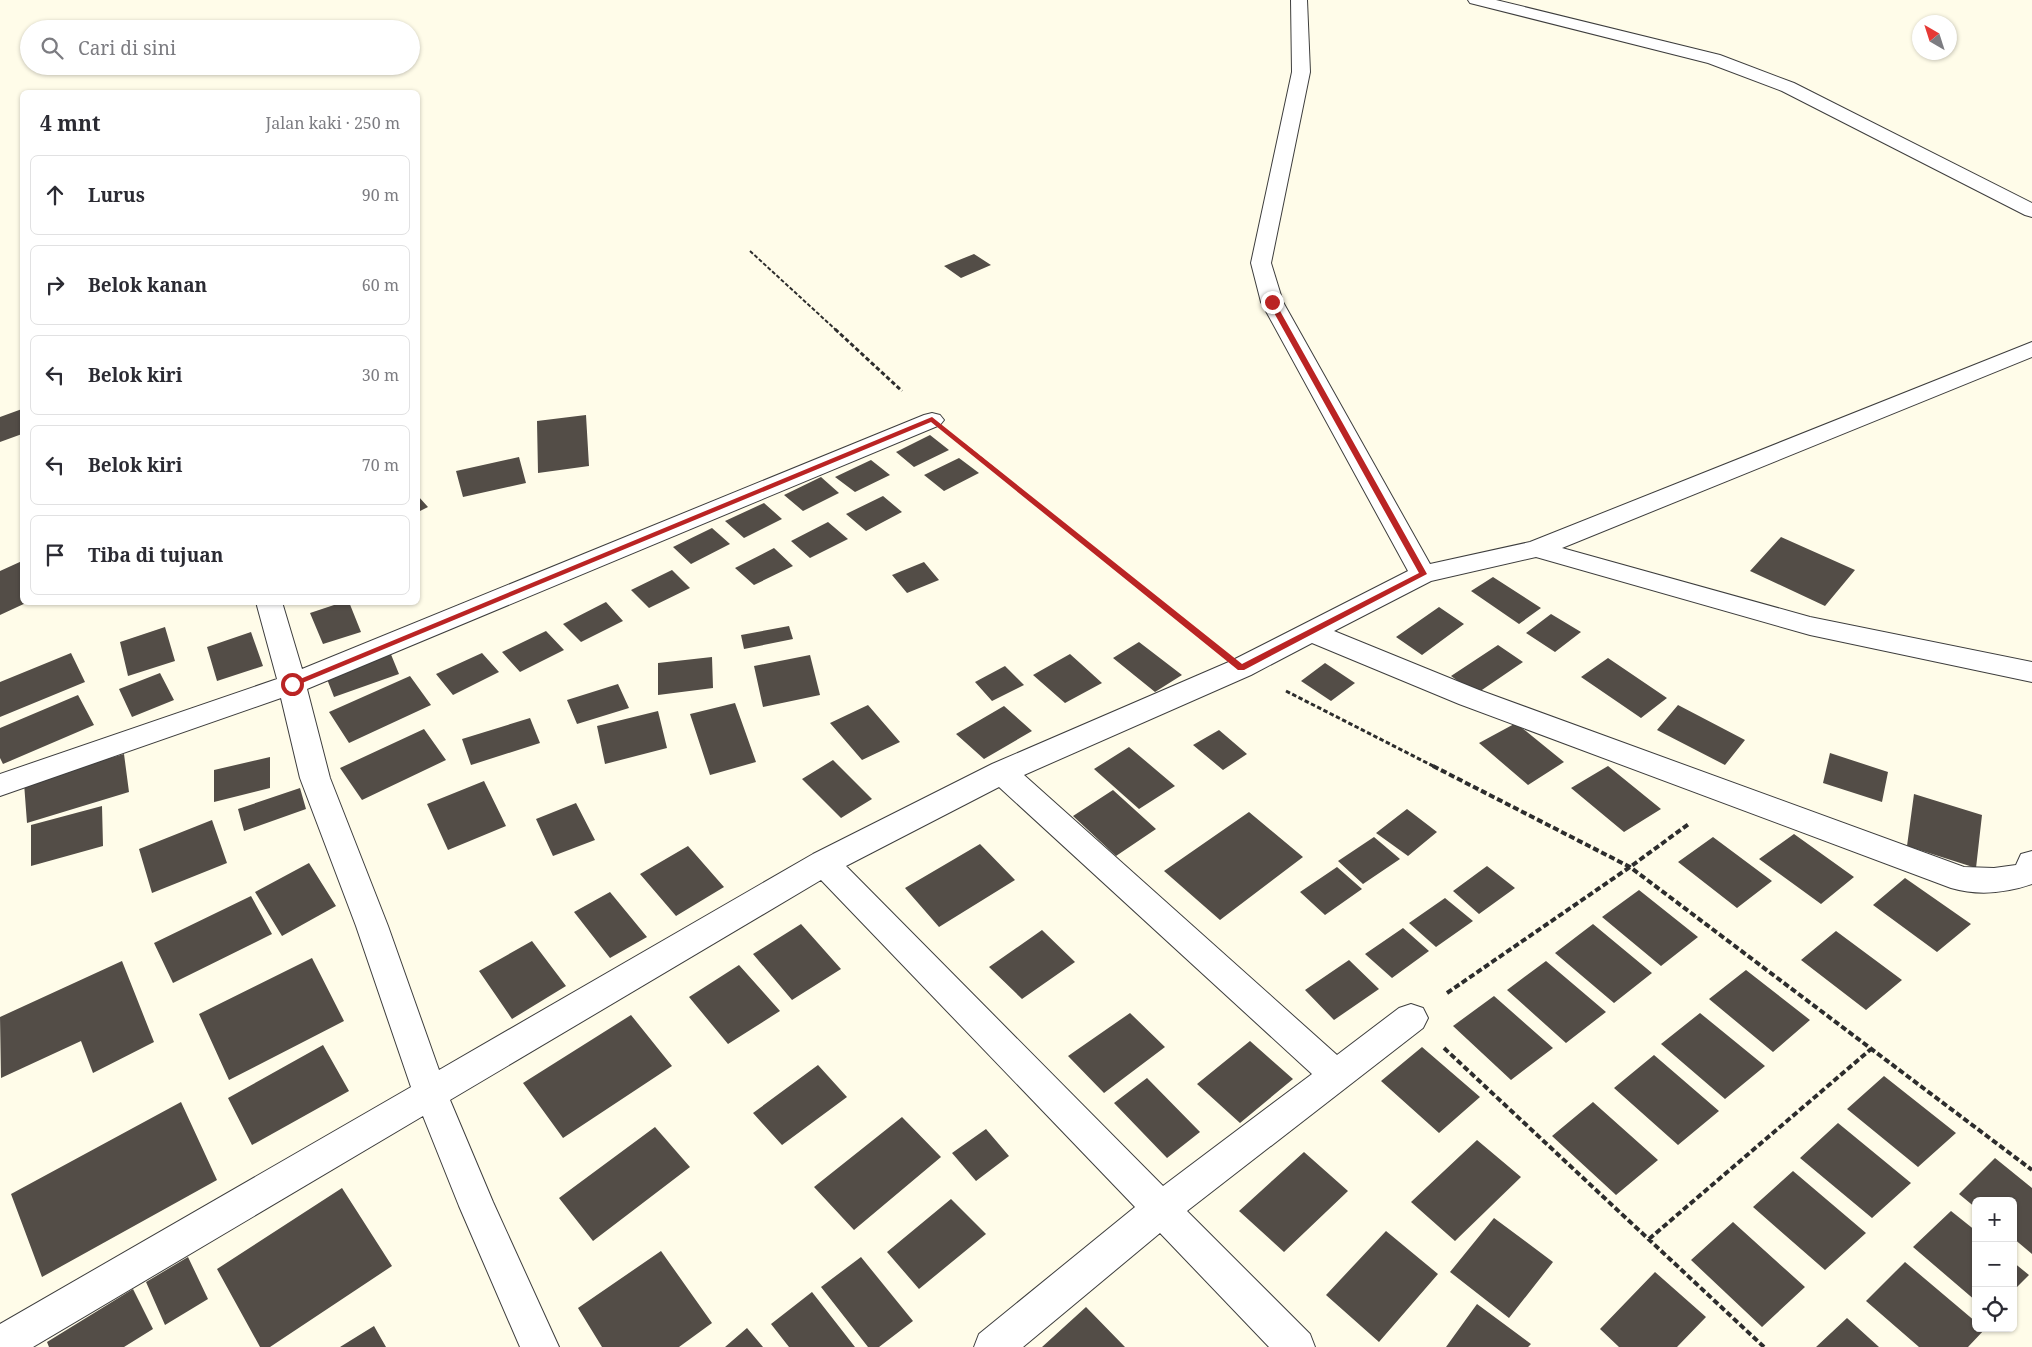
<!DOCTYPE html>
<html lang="id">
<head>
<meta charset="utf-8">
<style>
  body { margin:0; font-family:"Noto Serif",serif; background:#f7f7f7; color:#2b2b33 }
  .controls { position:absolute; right:15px; bottom:15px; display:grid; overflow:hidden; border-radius:8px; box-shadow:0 1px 4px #0004 }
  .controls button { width:45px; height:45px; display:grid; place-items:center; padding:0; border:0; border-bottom:1px solid #e1e1e2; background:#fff; color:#2b2b33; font:25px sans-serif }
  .compass { position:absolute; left:1912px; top:15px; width:45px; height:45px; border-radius:50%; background:#fff; box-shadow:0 1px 4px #0004; rotate:321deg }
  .stop { position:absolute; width:15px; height:15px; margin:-11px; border:4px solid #ba2424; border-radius:50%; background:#fff }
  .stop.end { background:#ba2424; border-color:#fff; box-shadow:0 1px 5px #0008 }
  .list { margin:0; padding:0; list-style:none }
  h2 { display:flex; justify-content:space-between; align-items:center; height:65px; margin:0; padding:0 20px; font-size:21px }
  h2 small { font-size:16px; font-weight:400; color:#7c7c81 }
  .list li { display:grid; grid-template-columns:32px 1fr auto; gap:15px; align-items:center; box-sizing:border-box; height:80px; margin:0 10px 10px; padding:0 10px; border:1px solid #e1e1e2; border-radius:8px }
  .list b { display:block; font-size:19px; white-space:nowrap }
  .list em { font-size:16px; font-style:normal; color:#7c7c81 }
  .icon { flex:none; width:28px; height:28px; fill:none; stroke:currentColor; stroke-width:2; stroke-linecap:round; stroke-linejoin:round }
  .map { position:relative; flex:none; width:2032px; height:1347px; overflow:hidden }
  .search { position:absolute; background:#fff; box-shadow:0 1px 4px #0004; left:20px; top:20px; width:400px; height:55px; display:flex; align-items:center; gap:12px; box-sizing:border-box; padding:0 18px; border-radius:28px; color:#7c7c81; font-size:19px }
  .panel { position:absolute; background:#fff; box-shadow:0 1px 4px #0004; left:20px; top:90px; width:400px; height:515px; border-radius:8px }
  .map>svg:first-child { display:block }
</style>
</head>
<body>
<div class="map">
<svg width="2032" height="1347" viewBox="0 0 2032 1347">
  <rect width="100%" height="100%" fill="#fffce9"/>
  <path fill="#534d47" d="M974,254L991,265L961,278L944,266Z
    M22,409V434L0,442V417Z
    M586,415L589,466L538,473L537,421Z
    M930,435L949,450L914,467L896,452Z
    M519,457L526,483L463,497L456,471Z
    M959,458L979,473L944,491L924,475Z
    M871,460L890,475L855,492L835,477Z
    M821,477L839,493L803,511L784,495Z
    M418,496L428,507L418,512Z
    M883,496L902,512L866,531L846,514Z
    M764,503L782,519L744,538L725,521Z
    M828,522L848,539L810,558L791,541Z
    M712,528L730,544L691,564L673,547Z
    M1781,537L1855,570L1825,606L1750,571Z
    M774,548L793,566L754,585L735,568Z
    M22,561V602H28L0,615V571Z
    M924,562L939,580L907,593L892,575Z
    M672,570L690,588L649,608L631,590Z
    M1493,577L1541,608L1519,624L1471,591Z
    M343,602H349L361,632L323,644L310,613Z
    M606,602L623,621L581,642L563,624Z
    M1439,607L1464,624L1422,655L1396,637Z
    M1551,614L1581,632L1555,652L1526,633Z
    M789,626L793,639L744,649L741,635Z
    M165,627L175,661L128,676L120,642Z
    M546,631L564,650L520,672L502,652Z
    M251,632L263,666L217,681L207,647Z
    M1139,642L1182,675L1155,692L1113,658Z
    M1498,645L1523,662L1476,694L1451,676Z
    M390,652L399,674L334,697L325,674Z
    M71,653L85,682L0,717V682Z
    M482,653L499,672L453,695L436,674Z
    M1070,654L1102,683L1065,703L1033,675Z
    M810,655L820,695L763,707L754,666Z
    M712,657L713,688L658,695V663Z
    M1608,658L1667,698L1641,718L1581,677Z
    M1325,663L1355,683L1331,701L1301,681Z
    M1005,666L1024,685L992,701L975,682Z
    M160,673L174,700L132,717L119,689Z
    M410,676L431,705L349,743L329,712Z
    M618,684L629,708L577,724L567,700Z
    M78,695L94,725L3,764L0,758V728Z
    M735,703L756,762L710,775L690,714Z
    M868,705L900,742L862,760L830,723Z
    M1678,705L1745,740L1725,765L1657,730Z
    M1004,706L1032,731L984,759L956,734Z
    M658,711L667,748L605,764L597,726Z
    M530,718L540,743L471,765L462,739Z
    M1516,723L1564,762L1528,785L1479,743Z
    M424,729L446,760L362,800L340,768Z
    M1219,730L1247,754L1223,770L1193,745Z
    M1129,747L1175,786L1139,809L1094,769Z
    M1830,753L1888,772L1882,802L1823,783Z
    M124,754L129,792L27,823L24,783Z
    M270,757V788L214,802V770Z
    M833,760L872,799L841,818L802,779Z
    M1608,766L1661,809L1624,832L1571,788Z
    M484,781L506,826L448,850L427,804Z
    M300,788L306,809L244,831L238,809Z
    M1113,790L1156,829L1116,856L1073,816Z
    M1914,794L1982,815L1976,868L1907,846Z
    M576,803L595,840L553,856L536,819Z
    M102,806L103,846L31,866V825Z
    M1407,809L1437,832L1408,856L1376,833Z
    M1249,812L1303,857L1220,920L1164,871Z
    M212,820L227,863L152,893L139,849Z
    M1794,834L1854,877L1821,904L1759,859Z
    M1374,837L1400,859L1363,884L1338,861Z
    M1713,837L1772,881L1737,908L1678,862Z
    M980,844L1015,880L939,927L905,888Z
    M688,846L724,887L676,916L640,874Z
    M309,863L336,906L282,936L255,892Z
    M1487,866L1515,888L1479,914L1453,891Z
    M1337,867L1362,889L1325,915L1300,892Z
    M1905,878L1971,924L1937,952L1873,905Z
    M1639,890L1698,937L1661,966L1602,917Z
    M610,892L647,937L610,958L574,912Z
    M251,896L272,934L173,983L154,943Z
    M1445,898L1473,921L1436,947L1409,923Z
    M801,924L841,969L792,1000L753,954Z
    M1593,924L1652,973L1614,1003L1555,953Z
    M1403,928L1429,951L1392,978L1365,954Z
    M1042,930L1075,962L1022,999L989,967Z
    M1836,931L1902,980L1866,1010L1801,960Z
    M532,941L566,986L512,1019L479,971Z
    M312,958L344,1021L229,1080L199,1014Z
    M1349,960L1379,989L1334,1020L1305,990Z
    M122,961L154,1042L93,1073L81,1041L1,1078L0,1017Z
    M1546,961L1606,1012L1566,1043L1507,990Z
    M739,965L780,1011L728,1044L689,997Z
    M1746,970L1810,1020L1773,1052L1709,999Z
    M1494,996L1553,1048L1511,1080L1453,1026Z
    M1130,1013L1165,1047L1104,1093L1068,1056Z
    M1700,1013L1765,1066L1725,1099L1661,1044Z
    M631,1015L672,1066L563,1138L523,1083Z
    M1250,1041L1293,1079L1240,1123L1197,1084Z
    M323,1045L349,1091L252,1145L228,1098Z
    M1422,1047L1480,1097L1439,1133L1381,1081Z
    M1654,1055L1719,1111L1678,1145L1614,1088Z
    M818,1065L847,1097L782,1145L753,1113Z
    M1884,1076L1956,1133L1918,1167L1847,1109Z
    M1147,1078L1200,1132L1167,1158L1114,1103Z
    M181,1102L217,1180L42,1277L11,1194Z
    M1593,1102L1658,1160L1616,1195L1552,1136Z
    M902,1117L941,1157L854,1230L814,1187Z
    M1838,1123L1911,1183L1872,1218L1800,1158Z
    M655,1127L690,1167L593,1241L559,1198Z
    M986,1129L1009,1156L976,1181L952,1153Z
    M1477,1140L1521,1177L1455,1241L1411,1202Z
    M1304,1152L1348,1191L1284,1252L1239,1211Z
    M1995,1158L2032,1188V1254L2013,1238V1201H1976V1208L1959,1194Z
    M1793,1171L1866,1233L1825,1270L1753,1207Z
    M342,1188L392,1266L270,1347H260L217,1269Z
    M951,1199L986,1234L919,1289L887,1252Z
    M1951,1211L1976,1231V1301L1913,1247Z
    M1494,1218L1553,1262L1509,1318L1450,1272Z
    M1733,1222L1805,1287L1762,1327L1691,1260Z
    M1386,1231L1438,1274L1379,1342L1326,1295Z
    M661,1251L712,1323L679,1347H602L578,1308Z
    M188,1257L208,1299L165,1325L146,1282Z
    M861,1257L913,1321L879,1347H868L821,1287Z
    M1905,1262L1976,1322V1328L1985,1329L1968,1347H1919L1866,1301Z
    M2013,1262L2029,1275L2013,1291Z
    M1655,1272L1706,1317L1677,1347H1619L1600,1329Z
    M133,1289L153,1329L124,1347H49L47,1342Z
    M812,1292L855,1347H789L771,1324Z
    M1477,1304L1531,1344L1528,1347H1446Z
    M1086,1307L1125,1347H1042Z
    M1847,1318L1879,1347H1816Z
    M374,1326L386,1347H340Z
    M747,1328L763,1347H725Z"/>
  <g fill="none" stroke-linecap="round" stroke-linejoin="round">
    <g stroke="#3e3e3e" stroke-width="2">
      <path id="street" d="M1291,0H1307L1310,72L1271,263L1283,302L1430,564L1530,542L2032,342V357L1562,548L1810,617L2032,662V682L1810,635L1536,557L1431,581L1334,631L1479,690L1964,867L1994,868L2016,865L2021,854L2032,851V884C2006,893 1978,896 1951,888L1459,704L1312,643L1251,675L1024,775L1337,1055L1399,1008L1411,1004L1423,1008L1428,1018L1423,1028L1187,1211L1310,1334L1315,1347H1269L1160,1233L1023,1347H974L979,1334L1135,1207L821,880L450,1100L493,1202L559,1347H520L459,1206L423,1116L33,1347H0V1324L411,1087L356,926L300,778L281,698L0,796V774L277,679L256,602H282L302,669L924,415L932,413L940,415L944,420L940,425L307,689L330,778L388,926L439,1070L813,854L992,764L1231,661L1408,571L1261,302L1251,263L1292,72ZM999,787L1312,1074L1163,1186L846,866Z
        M1468,0H1496L1720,55L1794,83L2032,203V217L2025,215L1782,91L1708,63L1470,3Z"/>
    </g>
    <path stroke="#2d2d2d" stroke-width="2" stroke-dasharray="4 2" stroke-linecap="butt" d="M750,251L836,330"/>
    <path stroke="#2d2d2d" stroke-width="3" stroke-dasharray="4.5 2.5" stroke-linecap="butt" d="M835,329L902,391
      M963,444L1206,640
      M1286,691L1435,767"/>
    <path stroke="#2d2d2d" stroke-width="4" stroke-dasharray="6 3" stroke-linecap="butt" d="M1433,766L1630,867L2032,1170
      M1447,993L1630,867L1690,823
      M1444,1048L1764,1347
      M1649,1239L1871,1049"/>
    <use href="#street" fill="#fff" fill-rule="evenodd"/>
  </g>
  <path fill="#ba2424" d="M1272,300L1275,302L1427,574L1244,670H1238L931,422L295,686H289L288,684L932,417L1242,664L1419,573L1268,302Z"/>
</svg>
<div class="controls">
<button>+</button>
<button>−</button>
<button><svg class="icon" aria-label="locate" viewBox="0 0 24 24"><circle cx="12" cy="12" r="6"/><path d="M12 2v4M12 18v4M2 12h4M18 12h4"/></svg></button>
</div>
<svg class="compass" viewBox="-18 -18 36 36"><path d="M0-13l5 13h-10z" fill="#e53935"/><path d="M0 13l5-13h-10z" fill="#7c7c81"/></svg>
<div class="stop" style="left:292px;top:684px"></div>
<div class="stop end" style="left:1272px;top:302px"></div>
<div class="search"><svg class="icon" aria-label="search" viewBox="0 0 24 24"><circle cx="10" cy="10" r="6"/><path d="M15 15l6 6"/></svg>Cari di sini</div>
<section class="panel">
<h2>4 mnt<small>Jalan kaki · 250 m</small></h2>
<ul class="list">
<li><svg class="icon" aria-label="ahead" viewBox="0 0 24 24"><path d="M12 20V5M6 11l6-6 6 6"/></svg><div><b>Lurus</b></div><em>90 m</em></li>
<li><svg class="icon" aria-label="right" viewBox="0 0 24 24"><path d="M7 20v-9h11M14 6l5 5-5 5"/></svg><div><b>Belok kanan</b></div><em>60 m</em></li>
<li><svg class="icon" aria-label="left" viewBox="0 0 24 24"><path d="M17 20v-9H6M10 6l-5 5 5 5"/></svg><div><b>Belok kiri</b></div><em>30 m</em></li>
<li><svg class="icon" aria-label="left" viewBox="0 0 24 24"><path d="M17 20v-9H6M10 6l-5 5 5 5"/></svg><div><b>Belok kiri</b></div><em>70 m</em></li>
<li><svg class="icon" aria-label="arrive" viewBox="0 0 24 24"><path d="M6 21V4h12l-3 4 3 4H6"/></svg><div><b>Tiba di tujuan</b></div></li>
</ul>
</section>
</div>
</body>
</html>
